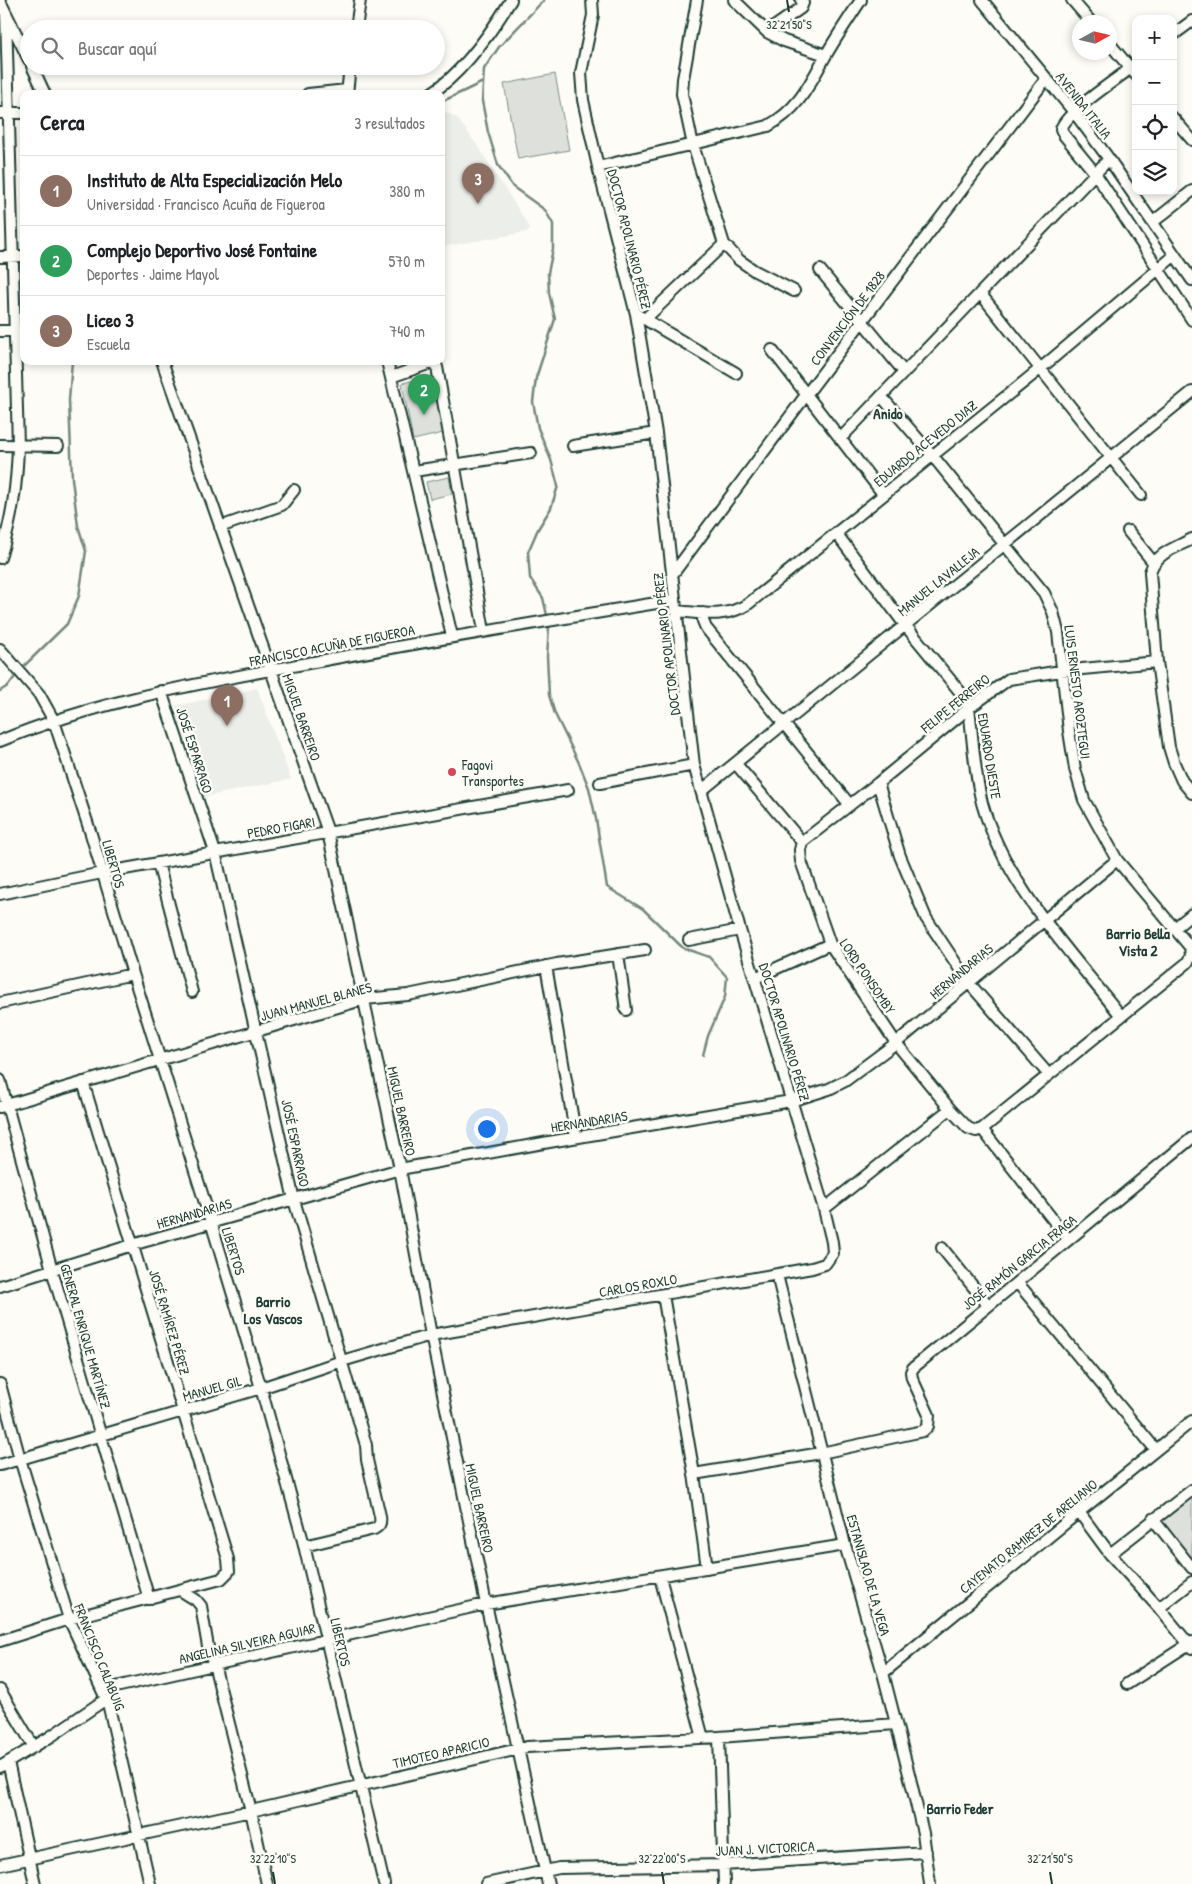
<!DOCTYPE html>
<html lang="es">
<head>
<meta charset="utf-8">
<style>
  body { margin:0; font-family:"Patrick Hand",sans-serif; background:#f2f2f2; color:#202124 }
  .controls { position:absolute; right:15px; top:15px; display:grid; overflow:hidden; border-radius:10px; box-shadow:0 2px 8px #0003 }
  .controls button { width:45px; height:45px; display:grid; place-items:center; padding:0; border:0; border-bottom:1px solid #e0e0e0; background:#fff; color:#202124; font:25px sans-serif }
  .compass { position:absolute; left:1072px; top:15px; width:45px; height:45px; border-radius:50%; background:#fff; box-shadow:0 2px 8px #0003; rotate:82deg }
  .you { position:absolute; left:486px; top:1128px; width:18px; height:18px; margin:-12px; border:4px solid #fff; border-radius:50%; background:#1a73e8; box-shadow:0 0 0 8px #1a73e833 }
  .badge { display:grid; place-items:center; width:32px; height:32px; border-radius:50%; background:#111827; color:#fff; font-size:16px; font-weight:700 }
  .pin { position:absolute; translate:-50% -41px; filter:drop-shadow(0 1px 2px #0008) }
  .pin::after { content:''; position:absolute; top:26px; width:18px; height:15px; background:inherit; clip-path:polygon(0 0,100% 0,50% 100%) }
  .list { margin:0; padding:0; list-style:none }
  h2 { display:flex; justify-content:space-between; align-items:center; height:65px; margin:0; padding:0 20px; font-size:21px }
  h2 small { font-size:16px; font-weight:400; color:#757577 }
  .list li { display:grid; grid-template-columns:32px 1fr auto; gap:15px; align-items:center; box-sizing:border-box; height:70px; padding:0 20px; border-top:1px solid #e0e0e0 }
  .list b { display:block; font-size:19px; white-space:nowrap }
  .list p { margin:0; font-size:16px; white-space:nowrap; color:#757577 }
  .list em { font-size:16px; font-style:normal; color:#757577 }
  .icon { flex:none; width:28px; height:28px; fill:none; stroke:currentColor; stroke-width:2; stroke-linecap:round; stroke-linejoin:round }
  .map { position:relative; flex:none; width:1192px; height:1884px; overflow:hidden }
  .search { position:absolute; background:#fff; box-shadow:0 2px 8px #0003; left:20px; top:20px; width:425px; height:55px; display:flex; align-items:center; gap:12px; box-sizing:border-box; padding:0 18px; border-radius:28px; color:#757577; font-size:19px }
  .panel { position:absolute; background:#fff; box-shadow:0 2px 8px #0003; left:20px; top:90px; width:425px; height:275px; border-radius:10px }
  .map>svg:first-child { display:block }
</style>
</head>
<body>
<div class="map">
<svg width="1192" height="1884" viewBox="0 0 1192 1884">
  <rect width="100%" height="100%" fill="#fdfcf7"/>
  <filter id="ink" filterUnits="userSpaceOnUse"><feTurbulence type="fractalNoise" baseFrequency=".02" numOctaves="2"/><feDisplacementMap in="SourceGraphic" scale="10" xChannelSelector="R" yChannelSelector="G"/><feConvolveMatrix kernelMatrix="1 2 1 2 8 2 1 2 1" color-interpolation-filters="sRGB"/></filter>
  <g filter="url(#ink)">
    <path fill="#eceee9" d="M442,110L457,118L479,148L530,228L527,232L441,247Z
      M257,688L291,779L204,797L176,706Z"/>
    <path fill="#dde0db" stroke="#7e8e88" d="M555,74L569,150L518,159L504,84Z
      M432,377L443,433L413,440L402,383Z
      M449,477L452,494L430,499L426,482Z
      M1192,1496V1561L1161,1519Z"/>
    <g fill="none" stroke-linecap="round" stroke-linejoin="round">
      <path stroke="#75877f" stroke-width="2.5" d="M544,0L499,47L484,69L482,101L488,132L498,165L513,187L545,210L553,224V249L548,273L549,293L555,319L536,378L533,402L538,428L551,460L558,486L551,508L538,529L528,552L530,578L543,598L547,615
        M441,102L483,82
        M549,627L547,656L549,695L555,714L579,763L589,788L596,819L607,887L643,909L683,948L709,957L727,977L725,997L708,1036L703,1055
        M23,667L67,624L79,596L86,551L78,526L72,479L69,400L72,361
        M0,691L8,686L17,674"/>
      <g stroke="#1f3d34" stroke-width="14">
        <path id="minor" d="M697,0L683,79L682,94L693,145L724,244L739,260L755,271L794,291
          M734,0L767,32L784,41L826,55
          M982,0L1074,112L1109,159L1192,280
          M1072,0L1091,22
          M0,1L29,60
          M356,29L360,0
          M767,32L801,8L803,3L801,0
          M1173,35L1192,21
          M1110,44L1136,75
          M1136,64C1118,79 1068,110 1061,129L1064,135L1095,173L1192,320
          M32,66L45,94
          M308,94L347,90
          M347,94L350,66
          M430,94C462,74 492,31 511,0
          M0,113H24
          M1173,118L1192,140
          M598,167L768,126C799,109 809,85 826,55C837,36 849,18 861,0
          M1153,222L1192,191
          M0,257L24,256
          M820,270L904,372
          M980,293L1141,495
          M636,314L736,373
          M645,319L724,244
          M0,331H24
          M772,350L883,494
          M162,361L328,832L400,1169L431,1335L486,1604L548,1884
          M387,361L452,636
          M391,377L431,363L437,367L484,631
          M881,396L932,455L1044,593L1053,612L1058,632L1069,731L1075,769L1084,800L1117,860L1190,947L1191,956L1187,963L982,1129
          M840,439L1109,159
          M0,445L58,446
          M573,446L656,433
          M414,471L531,453
          M220,527L282,505L294,490
          M1128,531L1153,562
          M836,533L905,625L966,699L969,708C973,739 974,772 982,803C1005,885 1070,951 1121,1016
          M1192,539C1175,548 1156,553 1150,572L1157,662L1169,747L1174,763L1182,781L1192,793
          M0,558C12,519 17,486 18,445L6,14
          M672,575L806,395L1046,79
          M676,611C703,613 724,619 748,604L1040,369L1175,255
          M703,613V621L706,628L850,805
          M0,649L39,694L54,721L91,834L133,974L211,1222L261,1388L303,1541L384,1884
          M161,691L215,852L294,1200L366,1445L367,1460L380,1516C381,1523 380,1526 374,1529L304,1546
          M0,741C97,701 200,683 303,664C427,641 551,620 675,600
          M736,764L802,842
          M600,783L694,765
          M878,783L900,856L926,918L969,983L1049,1075
          M701,791L1192,392
          M802,842L878,783L969,708L1009,679L1061,671L1157,662
          M802,842L800,850L801,861L830,944L896,1043L950,1109L968,1128L976,1131L982,1129
          M158,863L192,992
          M0,894L102,873L568,790
          M1176,927L1192,914
          M689,940L740,930
          M618,954L626,1010
          M546,966L576,1137
          M755,978L830,944
          M0,1003L133,974
          M0,1080L52,1270L149,1599
          M0,1107L365,999L408,995L557,964L645,950
          M982,1129L1068,1239
          M824,1209L950,1109
          M942,1248L988,1305
          M777,1275L845,1545L883,1673L910,1778L923,1833L930,1884
          M1017,1282L1156,1450
          M0,1286L132,1245L400,1169L549,1142L791,1101L829,1089L845,1081L896,1043L1117,860
          M663,1295L694,1474L707,1568
          M0,1384L20,1459L69,1619L108,1703L150,1884
          M0,1465L261,1388L342,1361L431,1335L812,1268L825,1264L833,1253L832,1242L824,1209L740,930L694,765L656,433L636,314L598,167L583,100L581,73L593,15L592,0
          M694,1474L821,1453L923,1431L928,1426L929,1415L912,1378L911,1372L913,1368L1192,1138
          M1079,1512L1110,1554L1159,1608L1192,1648
          M1153,1519L1192,1568
          M1110,1554L1192,1490
          M660,1577L703,1738
          M180,1590L196,1600L201,1606L209,1653L214,1664L251,1811L267,1884
          M1159,1608L1192,1582
          M0,1641L69,1619L221,1579L229,1571L228,1559L83,1082
          M883,1673L1079,1512L1192,1421
          M1127,1684L1192,1642
          M0,1690L34,1747
          M102,1690L486,1604L845,1545
          M719,1737L724,1884
          M8,1762L35,1884
          M0,1767L50,1737L106,1699
          M0,1865L251,1811L527,1747L719,1737L896,1724
          M486,1884L559,1868L723,1865L926,1852"/>
      </g>
      <use href="#minor" stroke="#fdfcf7" stroke-width="10"/>
    </g>
  </g>
  <path fill="none" stroke="#1f3d34" stroke-width="2" d="M787,0L789,12M273,1872L275,1884M662,1872L664,1884M1050,1872L1052,1884"/>
  <circle fill="#d1495b" stroke="#fdfcf7" stroke-width="2" cx="452" cy="772" r="5"/>
  <g text-anchor="middle" dominant-baseline="central" stroke-width="5" stroke-linejoin="round" paint-order="stroke">
    <g font-size="14" fill="#1f3d34" stroke="#fdfcf7">
      <text transform="translate(1084 105) rotate(52)">AVENIDA ITALIA</text>
      <text transform="translate(630 239) rotate(76)">DOCTOR APOLINARIO PÉREZ</text>
      <text transform="translate(847 318) rotate(-53)">CONVENCIÓN DE 1828</text>
      <text transform="translate(925 443) rotate(-39)">EDUARDO ACEVEDO DIAZ</text>
      <text transform="translate(938 581) rotate(-39)">MANUEL LAVALLEJA</text>
      <text transform="translate(666 644) rotate(-97)">DOCTOR APOLINARIO PÉREZ</text>
      <text transform="translate(332 645) rotate(-11)">FRANCISCO ACUÑA DE FIGUEROA</text>
      <text transform="translate(1078 692) rotate(83)">LUIS ERNESTO AROZTEGUI</text>
      <text transform="translate(955 703) rotate(-39)">FELIPE FERREIRO</text>
      <text transform="translate(302 717) rotate(71)">MIGUEL BARREIRO</text>
      <text transform="translate(195 750) rotate(72)">JOSÉ ESPARRAGO</text>
      <text transform="translate(990 756) rotate(81)">EDUARDO DIESTE</text>
      <text transform="translate(281 827) rotate(-10)">PEDRO FIGARI</text>
      <text transform="translate(114 864) rotate(74)">LIBERTOS</text>
      <text transform="translate(961 971) rotate(-40)">HERNANDARIAS</text>
      <text transform="translate(868 976) rotate(56)">LORD PONSOMBY</text>
      <text transform="translate(316 1001) rotate(-15)">JUAN MANUEL BLANES</text>
      <text transform="translate(785 1032) rotate(73)">DOCTOR APOLINARIO PÉREZ</text>
      <text transform="translate(402 1111) rotate(78)">MIGUEL BARREIRO</text>
      <text transform="translate(589 1121) rotate(-9)">HERNANDARIAS</text>
      <text transform="translate(296 1143) rotate(78)">JOSÉ ESPARRAGO</text>
      <text transform="translate(194 1213) rotate(-16)">HERNANDARIAS</text>
      <text transform="translate(234 1251) rotate(73)">LIBERTOS</text>
      <text transform="translate(1019 1262) rotate(-39)">JOSÉ RAMÓN GARCIA FRAGA</text>
      <text transform="translate(638 1285) rotate(-10)">CARLOS ROXLO</text>
      <text transform="translate(170 1322) rotate(73)">JOSÉ RAMÍREZ PÉREZ</text>
      <text transform="translate(86 1336) rotate(74)">GENERAL ENRIQUE MARTÍNEZ</text>
      <text transform="translate(212 1388) rotate(-16)">MANUEL GIL</text>
      <text transform="translate(480 1508) rotate(78)">MIGUEL BARREIRO</text>
      <text transform="translate(1028 1536) rotate(-39)">CAYENATO RAMIREZ DE ARELIANO</text>
      <text transform="translate(869 1575) rotate(74)">ESTANISLAO DE LA VEGA</text>
      <text transform="translate(341 1642) rotate(77)">LIBERTOS</text>
      <text transform="translate(247 1643) rotate(-13)">ANGELINA SILVEIRA AGUIAR</text>
      <text transform="translate(100 1657) rotate(68)">FRANCISCO CALABUIG</text>
      <text transform="translate(441 1752) rotate(-13)">TIMOTEO APARICIO</text>
      <text transform="translate(765 1848) rotate(-3)">JUAN J. VICTORICA</text>
    </g>
    <g font-size="14" fill="#1f3d34" stroke="#fdfcf7" text-anchor="start">
      <text x="462" y="764">Fagovi<tspan x="462" dy="16">Transportes</tspan></text>
    </g>
    <g font-size="15" font-weight="bold" fill="#1f3d34" stroke="#fdfcf7">
      <text x="888" y="413">Anido</text>
      <text x="1138" y="933">Barrio Bella<tspan x="1138" dy="17">Vista 2</tspan></text>
      <text x="273" y="1301">Barrio<tspan x="273" dy="17">Los Vascos</tspan></text>
      <text x="960" y="1808">Barrio Feder</text>
    </g>
  </g>
  <g font-size="12" text-anchor="middle" fill="#1f3d34" stroke="#fdfcf7" stroke-width="5" stroke-linejoin="round" paint-order="stroke">
    <text x="789" y="29">32°21'50"S</text>
    <text x="273" y="1863">32°22'10"S</text>
    <text x="662" y="1863">32°22'00"S</text>
    <text x="1050" y="1863">32°21'50"S</text>
  </g>
</svg>
<div class="controls">
<button>+</button>
<button>−</button>
<button><svg class="icon" aria-label="locate" viewBox="0 0 24 24"><circle cx="12" cy="12" r="6"/><path d="M12 2v4M12 18v4M2 12h4M18 12h4"/></svg></button>
<button><svg class="icon" aria-label="layers" viewBox="0 0 24 24"><path d="M12 4l9 5-9 5-9-5zM3 14l9 5 9-5"/></svg></button>
</div>
<svg class="compass" viewBox="-18 -18 36 36"><path d="M0-13l5 13h-10z" fill="#e53935"/><path d="M0 13l5-13h-10z" fill="#757577"/></svg>
<div class="you"></div>
<div class="pin badge" style="left:227px;top:726px;background:#8d6e63">1</div>
<div class="pin badge" style="left:424px;top:415px;background:#2e9e5b">2</div>
<div class="pin badge" style="left:478px;top:204px;background:#8d6e63">3</div>
<div class="search"><svg class="icon" aria-label="search" viewBox="0 0 24 24"><circle cx="10" cy="10" r="6"/><path d="M15 15l6 6"/></svg>Buscar aquí</div>
<section class="panel">
<h2>Cerca<small>3 resultados</small></h2>
<ul class="list">
<li><span class="badge" style="background:#8d6e63">1</span><div><b>Instituto de Alta Especialización Melo</b><p>Universidad · Francisco Acuña de Figueroa</p></div><em>380 m</em></li>
<li><span class="badge" style="background:#2e9e5b">2</span><div><b>Complejo Deportivo José Fontaine</b><p>Deportes · Jaime Mayol</p></div><em>570 m</em></li>
<li><span class="badge" style="background:#8d6e63">3</span><div><b>Liceo 3</b><p>Escuela</p></div><em>740 m</em></li>
</ul>
</section>
</div>
</body>
</html>
